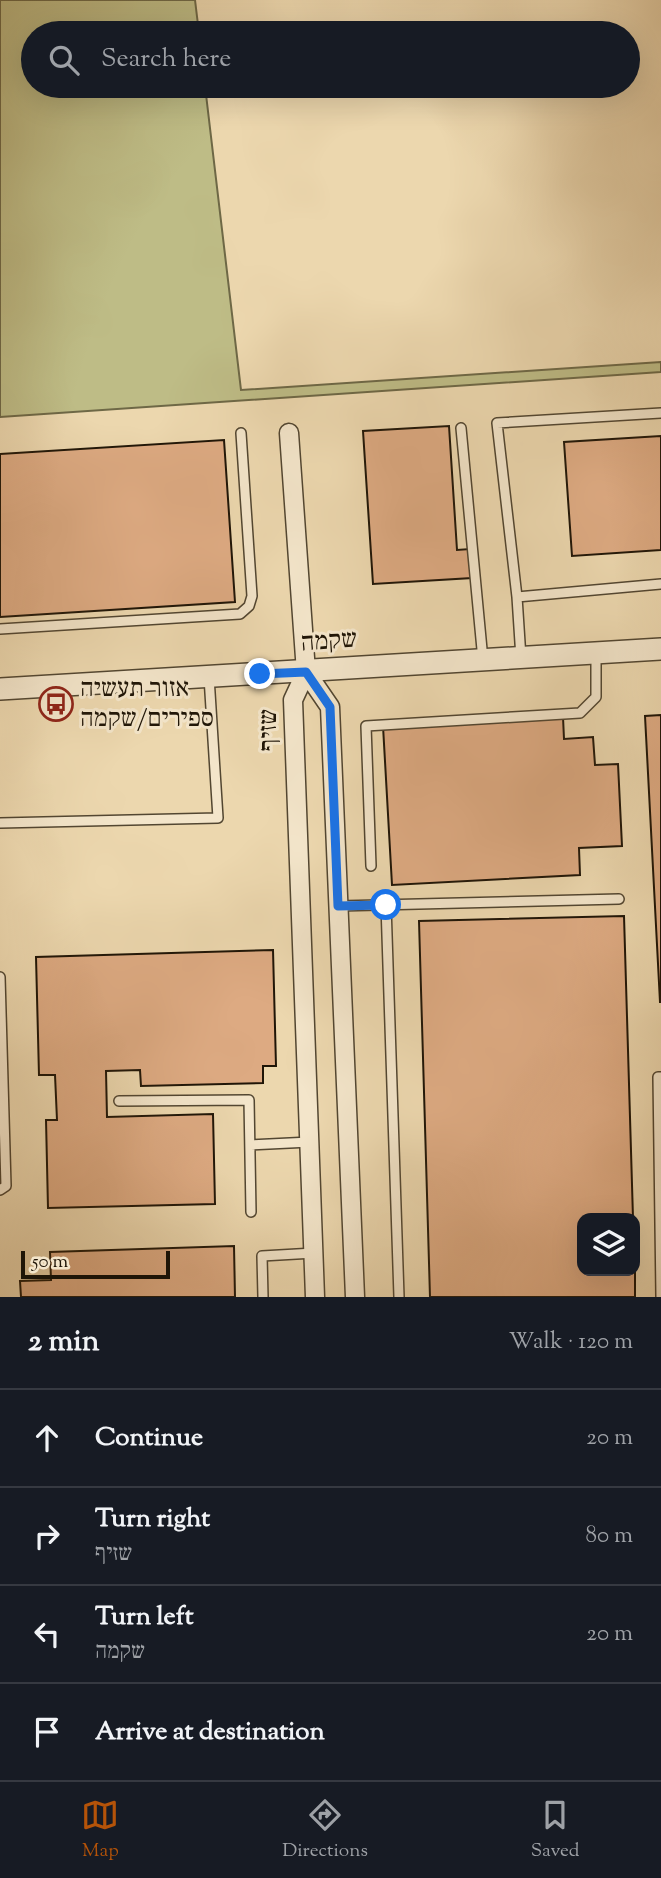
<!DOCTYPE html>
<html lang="en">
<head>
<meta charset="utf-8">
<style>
  body { margin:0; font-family:"Sorts Mill Goudy","Frank Ruhl Libre",serif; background:#20242c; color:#f1f3f6 }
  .controls { position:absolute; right:21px; bottom:21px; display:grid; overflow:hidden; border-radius:14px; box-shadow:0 7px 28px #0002 }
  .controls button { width:63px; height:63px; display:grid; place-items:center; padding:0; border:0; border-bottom:2px solid #363941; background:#171b24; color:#f1f3f6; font:35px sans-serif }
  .scale { position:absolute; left:21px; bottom:18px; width:149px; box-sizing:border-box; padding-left:7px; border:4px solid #1f1507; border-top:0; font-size:19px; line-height:24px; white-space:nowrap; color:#1f1507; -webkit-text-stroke:5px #f3e5ca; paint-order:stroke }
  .stop { position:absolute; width:21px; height:21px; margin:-16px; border:5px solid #1a73e8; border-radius:50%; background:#fff }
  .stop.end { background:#1a73e8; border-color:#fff; box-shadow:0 2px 7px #0008 }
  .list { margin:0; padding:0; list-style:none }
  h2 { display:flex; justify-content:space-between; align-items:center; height:91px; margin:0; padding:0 28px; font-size:30px }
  h2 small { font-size:23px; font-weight:400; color:#9ea1a6 }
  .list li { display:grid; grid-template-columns:46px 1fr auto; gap:21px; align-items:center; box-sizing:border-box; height:98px; padding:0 28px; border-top:2px solid #363941 }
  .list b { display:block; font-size:26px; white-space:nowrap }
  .list p { margin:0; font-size:23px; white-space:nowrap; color:#9ea1a6 }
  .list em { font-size:23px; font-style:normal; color:#9ea1a6 }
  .icon { flex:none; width:38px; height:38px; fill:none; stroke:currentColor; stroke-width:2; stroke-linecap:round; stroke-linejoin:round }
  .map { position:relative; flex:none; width:661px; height:1297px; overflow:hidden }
  .search { position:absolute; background:#171b24; box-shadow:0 7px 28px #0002; left:21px; right:21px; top:21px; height:77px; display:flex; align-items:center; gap:18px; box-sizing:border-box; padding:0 24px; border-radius:38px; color:#9ea1a6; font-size:26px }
  .sheet { height:483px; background:#171b24 }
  nav { display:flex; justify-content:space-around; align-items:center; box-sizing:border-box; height:98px; border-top:2px solid #363941; background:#171b24; font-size:19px; color:#9ea1a6 }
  nav a { display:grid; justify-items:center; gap:4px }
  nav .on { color:#b45309 }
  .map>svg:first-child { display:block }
</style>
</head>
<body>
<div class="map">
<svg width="661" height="1297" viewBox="0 0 661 1297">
  <rect width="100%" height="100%" fill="#ecd7ae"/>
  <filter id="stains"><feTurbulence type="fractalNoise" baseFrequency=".00286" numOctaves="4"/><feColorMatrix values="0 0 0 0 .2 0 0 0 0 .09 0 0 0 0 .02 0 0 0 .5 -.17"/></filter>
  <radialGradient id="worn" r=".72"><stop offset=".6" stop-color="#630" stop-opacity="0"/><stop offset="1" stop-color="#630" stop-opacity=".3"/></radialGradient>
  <path fill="#bebc86" stroke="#6e6846" stroke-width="2" d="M0,0H195L199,33H33V86H205L241,390L661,362V372L0,417Z"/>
  <path fill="#ddaa82" stroke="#1f1507" stroke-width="2" d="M449,426L457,550L470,549L472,578L373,584L363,431Z
    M661,436V550L572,556L564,442Z
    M224,440L235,602L0,617V454Z
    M661,715V1002H660L645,716Z
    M563,717L564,739L593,737L595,765L618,764L622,846L579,848L580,875L392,885L383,726Z
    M624,916L633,1218H582V1271H635V1297H430L419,921Z
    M273,950L276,1066H263V1083L141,1086L140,1070L106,1071L107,1117L213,1114L215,1204L48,1208L46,1120H57L55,1075H39L36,957Z
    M234,1246L235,1297H21L20,1281L51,1280L50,1252Z"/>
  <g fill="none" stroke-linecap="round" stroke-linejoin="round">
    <g stroke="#524631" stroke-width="12">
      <path id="service" d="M461,428L483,660
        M517,597L661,584
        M0,629L240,614L249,606L252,596L241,433
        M521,658L517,597L497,423L661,413
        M0,823L218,818L209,677
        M371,866L366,726L580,713L596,697V653
        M386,905L399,1297
        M338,906L619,899
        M0,977L6,1186L0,1190
        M661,1077H658L661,1296
        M119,1101L249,1100L251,1212
        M251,1145L310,1142
        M263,1297L262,1256L314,1253"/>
    </g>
    <g stroke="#524631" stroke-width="21">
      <path id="minor" d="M289,433L306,672L293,700L315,1297
        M306,672L330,707L355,1297"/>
    </g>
    <g stroke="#524631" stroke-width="24">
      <path id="tertiary" d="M0,689L661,649"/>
    </g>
    <use href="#service" stroke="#f3e5ca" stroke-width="9"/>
    <use href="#minor" stroke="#f3e5ca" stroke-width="18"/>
    <use href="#tertiary" stroke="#f3e5ca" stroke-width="21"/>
  </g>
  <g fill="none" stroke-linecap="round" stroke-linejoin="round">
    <path stroke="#1a73e8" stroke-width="9" d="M260,674L306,672L330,707L338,906L386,905"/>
  </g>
  <defs>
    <g id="bus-ring" transform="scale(1.75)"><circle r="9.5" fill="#f3e5ca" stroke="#8f2418" stroke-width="1.5"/><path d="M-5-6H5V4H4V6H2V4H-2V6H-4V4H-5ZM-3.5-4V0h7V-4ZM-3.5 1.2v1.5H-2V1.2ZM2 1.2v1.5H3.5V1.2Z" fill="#8f2418"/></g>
  </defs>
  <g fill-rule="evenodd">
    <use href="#bus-ring" x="56" y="704"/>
  </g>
  <g text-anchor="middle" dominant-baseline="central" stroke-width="6" stroke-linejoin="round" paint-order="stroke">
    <g font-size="26" fill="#1f1507" stroke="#f3e5ca">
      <text transform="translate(329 642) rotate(-4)">שקמה</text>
      <text transform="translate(269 730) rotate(-90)">שזיף</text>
    </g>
    <g font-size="26" fill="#1f1507" stroke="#f3e5ca" text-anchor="start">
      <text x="80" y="689">אזור תעשיה<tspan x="80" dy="30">ספירים/שקמה</tspan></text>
    </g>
  </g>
  <rect width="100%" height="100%" filter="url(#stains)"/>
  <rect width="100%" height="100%" fill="url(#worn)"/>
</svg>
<div class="controls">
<button><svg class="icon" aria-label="layers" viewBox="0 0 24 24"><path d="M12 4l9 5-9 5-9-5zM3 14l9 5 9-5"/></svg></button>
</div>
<div class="scale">50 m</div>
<div class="stop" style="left:386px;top:905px"></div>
<div class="stop end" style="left:260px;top:674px"></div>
<div class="search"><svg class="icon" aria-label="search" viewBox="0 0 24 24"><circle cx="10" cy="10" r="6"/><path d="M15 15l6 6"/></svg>Search here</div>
</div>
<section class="sheet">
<h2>2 min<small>Walk · 120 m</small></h2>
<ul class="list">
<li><svg class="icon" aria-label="ahead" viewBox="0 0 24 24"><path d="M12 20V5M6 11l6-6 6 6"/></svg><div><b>Continue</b></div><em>20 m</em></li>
<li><svg class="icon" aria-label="right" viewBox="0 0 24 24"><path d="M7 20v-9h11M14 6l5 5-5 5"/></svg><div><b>Turn right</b><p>שזיף</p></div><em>80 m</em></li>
<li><svg class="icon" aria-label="left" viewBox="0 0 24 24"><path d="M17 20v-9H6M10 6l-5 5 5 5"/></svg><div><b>Turn left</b><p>שקמה</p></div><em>20 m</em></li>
<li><svg class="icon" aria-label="arrive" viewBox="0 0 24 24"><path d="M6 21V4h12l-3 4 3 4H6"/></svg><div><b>Arrive at destination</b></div></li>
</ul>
</section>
<nav>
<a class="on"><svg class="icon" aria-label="map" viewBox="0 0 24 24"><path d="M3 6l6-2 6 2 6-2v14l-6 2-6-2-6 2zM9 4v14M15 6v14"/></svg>Map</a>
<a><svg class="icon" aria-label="directions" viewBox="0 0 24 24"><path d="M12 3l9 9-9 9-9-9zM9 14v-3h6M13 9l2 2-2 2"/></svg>Directions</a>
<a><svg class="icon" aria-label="saved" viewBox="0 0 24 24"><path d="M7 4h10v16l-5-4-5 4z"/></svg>Saved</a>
</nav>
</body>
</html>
